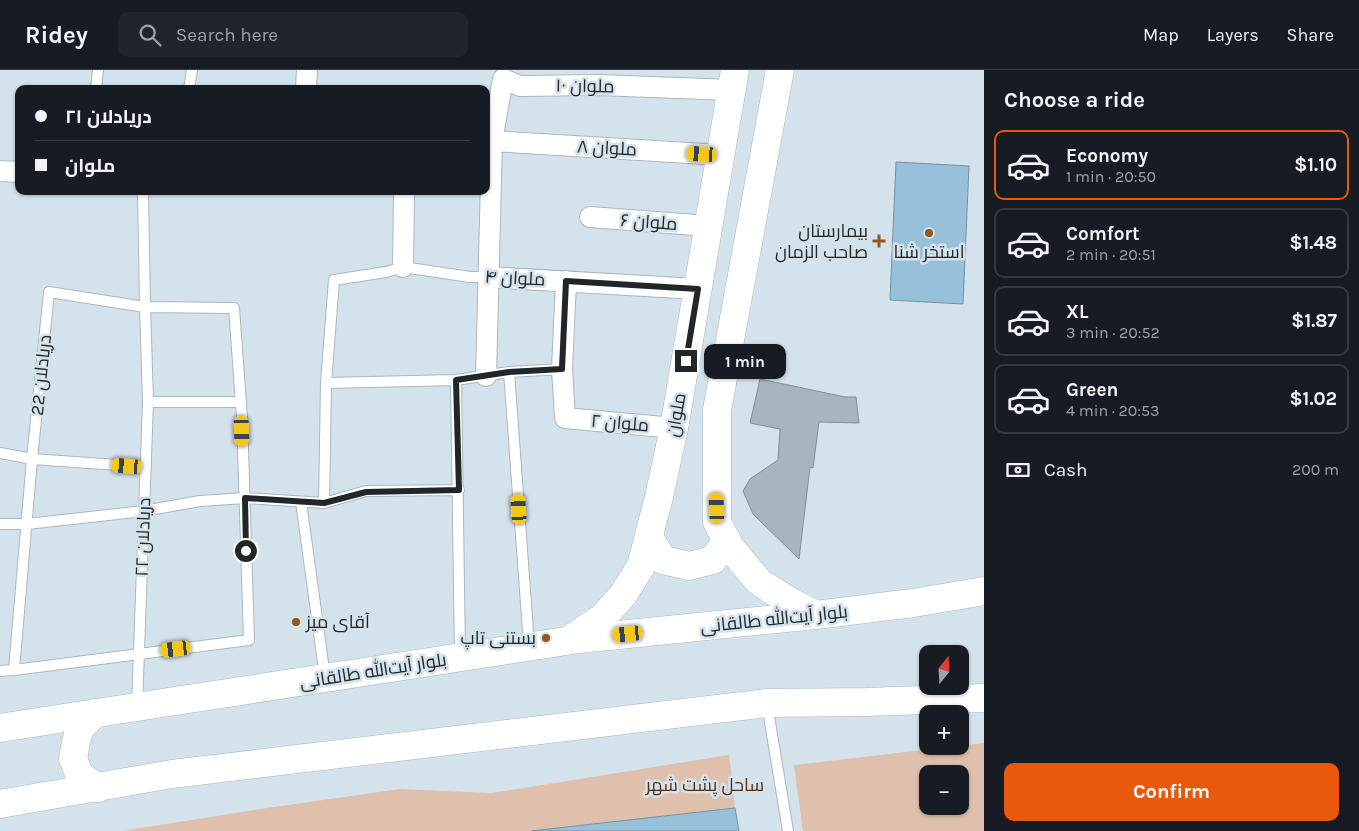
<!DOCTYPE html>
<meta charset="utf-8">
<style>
:root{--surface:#171b24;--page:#20242c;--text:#f1f3f6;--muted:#9ea1a6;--line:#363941;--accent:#ea580c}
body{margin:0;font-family:Karla,Cairo,sans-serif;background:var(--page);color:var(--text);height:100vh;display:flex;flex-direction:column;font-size:19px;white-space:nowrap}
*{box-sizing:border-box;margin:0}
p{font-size:16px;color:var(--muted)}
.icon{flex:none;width:28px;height:28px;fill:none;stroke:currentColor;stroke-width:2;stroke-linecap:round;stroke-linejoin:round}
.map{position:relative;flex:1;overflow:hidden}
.panel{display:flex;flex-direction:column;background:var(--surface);width:375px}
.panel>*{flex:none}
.hud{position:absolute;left:15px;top:15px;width:475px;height:110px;border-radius:10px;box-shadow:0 1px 4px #0004;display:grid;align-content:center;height:110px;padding:0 20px;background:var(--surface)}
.needle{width:32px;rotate:18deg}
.tools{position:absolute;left:919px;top:575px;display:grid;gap:10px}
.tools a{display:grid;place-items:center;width:50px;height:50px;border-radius:10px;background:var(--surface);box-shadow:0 1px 4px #0004;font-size:25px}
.end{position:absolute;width:22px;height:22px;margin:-11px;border:6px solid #212629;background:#fff;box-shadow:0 0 0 2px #fff}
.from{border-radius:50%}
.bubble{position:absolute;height:35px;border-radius:10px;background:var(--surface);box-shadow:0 1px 4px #0004;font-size:16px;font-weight:700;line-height:35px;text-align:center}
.car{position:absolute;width:15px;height:30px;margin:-15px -8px;border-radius:6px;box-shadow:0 0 4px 1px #0007;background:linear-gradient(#f5c518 24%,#345 0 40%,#f5c518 0 76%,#345 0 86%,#f5c518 0)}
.hud b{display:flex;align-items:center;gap:18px;height:48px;font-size:19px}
.hud b+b{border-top:1px solid var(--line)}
.hud i{width:12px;height:12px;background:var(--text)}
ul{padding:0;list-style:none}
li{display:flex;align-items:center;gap:15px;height:70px;margin:0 10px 8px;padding:0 10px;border:2px solid var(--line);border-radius:10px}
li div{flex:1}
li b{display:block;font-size:19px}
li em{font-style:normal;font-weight:700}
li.on{border-color:var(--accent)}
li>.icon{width:45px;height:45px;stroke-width:1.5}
h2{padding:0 20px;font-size:22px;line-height:60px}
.pay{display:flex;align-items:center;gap:12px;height:55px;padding:0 20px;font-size:19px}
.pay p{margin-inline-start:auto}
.cta{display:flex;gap:10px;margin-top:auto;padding:10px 20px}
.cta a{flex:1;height:58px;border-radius:10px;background:var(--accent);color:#fff;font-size:20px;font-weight:700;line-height:58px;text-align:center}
header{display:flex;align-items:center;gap:30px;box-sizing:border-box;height:70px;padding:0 25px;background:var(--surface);border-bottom:1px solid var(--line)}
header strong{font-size:24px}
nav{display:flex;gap:28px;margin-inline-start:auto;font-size:18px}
.search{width:350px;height:45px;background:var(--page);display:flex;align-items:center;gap:12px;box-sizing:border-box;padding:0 18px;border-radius:10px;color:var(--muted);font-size:19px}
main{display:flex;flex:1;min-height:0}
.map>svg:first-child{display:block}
.green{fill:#dec0ac;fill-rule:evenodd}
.water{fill:#97c1da;stroke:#7492a5}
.building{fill:#a8b5be;stroke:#838f98}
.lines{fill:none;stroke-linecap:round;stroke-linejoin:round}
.lane-casing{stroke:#aab7c0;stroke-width:12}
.street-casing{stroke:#aab7c0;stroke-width:22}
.secondary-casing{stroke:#aab7c0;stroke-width:29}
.primary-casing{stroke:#aab7c0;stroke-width:29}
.lane{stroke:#fff;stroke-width:10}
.street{stroke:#fff;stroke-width:20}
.secondary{stroke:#fff;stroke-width:28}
.primary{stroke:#fff;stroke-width:28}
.route{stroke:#212629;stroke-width:6}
.poi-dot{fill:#96561f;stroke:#d4e2eb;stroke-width:2}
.labels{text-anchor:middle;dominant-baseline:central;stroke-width:5;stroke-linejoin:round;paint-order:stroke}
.street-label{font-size:18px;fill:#212629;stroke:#d4e2eb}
.poi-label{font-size:18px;fill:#212629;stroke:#d4e2eb;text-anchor:end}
.park-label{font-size:18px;fill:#563011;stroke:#d4e2eb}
</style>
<header>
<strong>Ridey</strong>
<div class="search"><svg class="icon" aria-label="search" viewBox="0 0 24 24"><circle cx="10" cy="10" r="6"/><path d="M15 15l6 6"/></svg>Search here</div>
<nav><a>Map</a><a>Layers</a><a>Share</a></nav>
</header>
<main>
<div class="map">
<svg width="984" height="761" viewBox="0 0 984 761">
<rect width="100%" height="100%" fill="#d4e2eb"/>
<!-- green -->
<path class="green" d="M 984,673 L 984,761 L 803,761 L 794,695 ZM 928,704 L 960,704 L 960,736 L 928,736 Z
M 729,685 L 735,738 L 531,761 L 122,761 L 267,738 L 400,719 L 492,723 Z"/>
<!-- water -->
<path class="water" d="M 896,92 L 969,96 L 963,234 L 890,230 Z
M 735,738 L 739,761 L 531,761 Z"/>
<!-- building -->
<path class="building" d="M 760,309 L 845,327 L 856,327 L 859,353 L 819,352 L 813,398 L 810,397 L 799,489 L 753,444 L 743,421 L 750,409 L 778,390 L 780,359 L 750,353 Z"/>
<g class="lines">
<!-- lane casing -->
<g class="lane-casing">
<path id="lane" d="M 96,19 L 98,0
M 189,19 L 192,0
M 509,302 L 529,575
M 456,310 L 460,586
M 326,313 L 456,310 L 509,302 L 562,299
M 148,332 L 241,332
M 0,383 L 32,389 L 146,397
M 301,432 L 325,607
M 324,433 L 326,313 L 334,210 L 386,202 L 403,197 L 470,207 L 488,207
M 0,454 L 27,454 L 144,441 L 200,431 L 245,428 L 324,433 L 366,421 L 459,420
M 14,600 L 32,389 L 49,222 L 145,237 L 143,121
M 0,601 L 14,600 L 249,570 L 242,347 L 234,238 L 145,237 L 148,332 L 137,636
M 767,634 L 788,761"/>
</g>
<!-- street casing -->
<g class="street-casing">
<path id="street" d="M 306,19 L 307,0
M 721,85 L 492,71 L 503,9 L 520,16 L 598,15 L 732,20
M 0,101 L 19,102
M 590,147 L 709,156
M 403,197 L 404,121
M 488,207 L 698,219
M 566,211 L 562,299 L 565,348 L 674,358
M 486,306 L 492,71 L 486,70"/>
</g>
<!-- secondary casing -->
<g class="secondary-casing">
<path id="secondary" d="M 780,0 L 717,340 L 717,452 L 730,477 L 759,512 L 791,532 L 816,545
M 649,467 L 663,490 L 689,496 L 713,490 L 727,470
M 569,570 L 602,548 L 623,525 L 641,496 L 659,427 L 674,358 L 735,0"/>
</g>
<!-- primary casing -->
<g class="primary-casing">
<path id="primary" d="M 95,643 L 80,658 L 76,672 L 73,689 L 80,706 L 98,718
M 0,658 L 579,569 L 816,545 L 913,533 L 984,521
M 0,734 L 172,704 L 767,633 L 866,632 L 984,628"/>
</g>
<!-- lane -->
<use href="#lane" class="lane"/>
<!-- street -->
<use href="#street" class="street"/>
<!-- secondary -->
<use href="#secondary" class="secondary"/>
<!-- primary -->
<use href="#primary" class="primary"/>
</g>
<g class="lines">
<!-- route -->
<path class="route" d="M 246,481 L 245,428 L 324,433 L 366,422 L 459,420 L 456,310 L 509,302 L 562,299 L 566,211 L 698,219 L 686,291"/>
</g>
<!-- markers -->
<g class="poi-dot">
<circle cx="929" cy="163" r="5"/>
<path d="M876.5 163.5h5v5h5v5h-5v5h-5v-5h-5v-5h5z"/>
<circle cx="296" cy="552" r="5"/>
<circle cx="546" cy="568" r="5"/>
</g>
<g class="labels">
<!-- street labels -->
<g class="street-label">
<text transform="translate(585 16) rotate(1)">ملوان ۱۰</text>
<text transform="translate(607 78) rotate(3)">ملوان ۸</text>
<text transform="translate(649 152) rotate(4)">ملوان ۶</text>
<text transform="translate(515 208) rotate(3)">ملوان ۴</text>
<text transform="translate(41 305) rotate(-84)">دریادلان 22</text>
<text transform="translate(676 345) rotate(-80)">ملوان</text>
<text transform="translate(620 353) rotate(5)">ملوان ۲</text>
<text transform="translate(143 467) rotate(-88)">دریادلان ۲۲</text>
<text transform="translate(774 549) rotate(-6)">بلوار آیت‌الله طالقانی</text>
<text transform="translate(373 601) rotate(-9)">بلوار آیت‌الله طالقانی</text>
</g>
<!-- poi labels -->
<g class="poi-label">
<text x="868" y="161">بیمارستان<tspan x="868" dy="21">صاحب الزمان</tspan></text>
<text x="929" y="182" text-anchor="middle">استخر شنا</text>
<text x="306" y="552" text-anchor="start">آقای میز</text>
<text x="536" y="568">بستنی تاپ</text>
</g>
<!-- park labels -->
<g class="park-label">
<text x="705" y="715">ساحل پشت شهر</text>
</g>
</g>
</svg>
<div class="tools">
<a><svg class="needle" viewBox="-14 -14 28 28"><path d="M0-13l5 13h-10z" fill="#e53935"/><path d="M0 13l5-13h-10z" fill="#9ea1a6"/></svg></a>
<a>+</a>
<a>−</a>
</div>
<i class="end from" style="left:246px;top:481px"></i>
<i class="end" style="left:686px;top:291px"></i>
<div class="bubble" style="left:704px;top:274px;width:82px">1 min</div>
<i class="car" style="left:702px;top:84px;rotate:273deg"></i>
<i class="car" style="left:242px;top:361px;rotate:178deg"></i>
<i class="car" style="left:127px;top:396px;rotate:274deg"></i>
<i class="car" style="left:717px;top:438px;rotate:358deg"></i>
<i class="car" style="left:519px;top:439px;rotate:356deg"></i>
<i class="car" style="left:628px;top:564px;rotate:264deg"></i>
<i class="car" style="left:176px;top:579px;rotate:263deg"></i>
<div class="hud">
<b><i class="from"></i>دریادلان ۲۱</b>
<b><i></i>ملوان</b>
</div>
</div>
<section class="panel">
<h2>Choose a ride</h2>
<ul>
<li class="on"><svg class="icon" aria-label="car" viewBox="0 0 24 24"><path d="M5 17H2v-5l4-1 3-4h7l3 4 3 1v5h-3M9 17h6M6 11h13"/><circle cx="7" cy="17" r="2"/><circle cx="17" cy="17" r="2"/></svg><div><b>Economy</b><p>1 min · 20:50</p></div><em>$1.10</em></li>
<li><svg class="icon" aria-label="car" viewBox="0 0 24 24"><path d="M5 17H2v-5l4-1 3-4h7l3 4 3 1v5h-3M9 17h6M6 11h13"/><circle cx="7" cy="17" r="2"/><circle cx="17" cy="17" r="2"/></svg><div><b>Comfort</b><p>2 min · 20:51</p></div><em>$1.48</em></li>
<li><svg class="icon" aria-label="car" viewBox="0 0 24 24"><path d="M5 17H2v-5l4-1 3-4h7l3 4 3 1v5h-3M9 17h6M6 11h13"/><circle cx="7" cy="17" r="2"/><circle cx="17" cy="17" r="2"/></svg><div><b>XL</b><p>3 min · 20:52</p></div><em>$1.87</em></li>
<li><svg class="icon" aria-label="car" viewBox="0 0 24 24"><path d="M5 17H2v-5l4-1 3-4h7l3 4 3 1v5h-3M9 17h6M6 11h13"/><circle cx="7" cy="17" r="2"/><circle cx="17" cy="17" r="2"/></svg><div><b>Green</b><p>4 min · 20:53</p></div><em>$1.02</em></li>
</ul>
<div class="pay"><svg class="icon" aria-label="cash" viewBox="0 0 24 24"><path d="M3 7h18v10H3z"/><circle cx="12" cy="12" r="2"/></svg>Cash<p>200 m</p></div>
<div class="cta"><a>Confirm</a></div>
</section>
</main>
